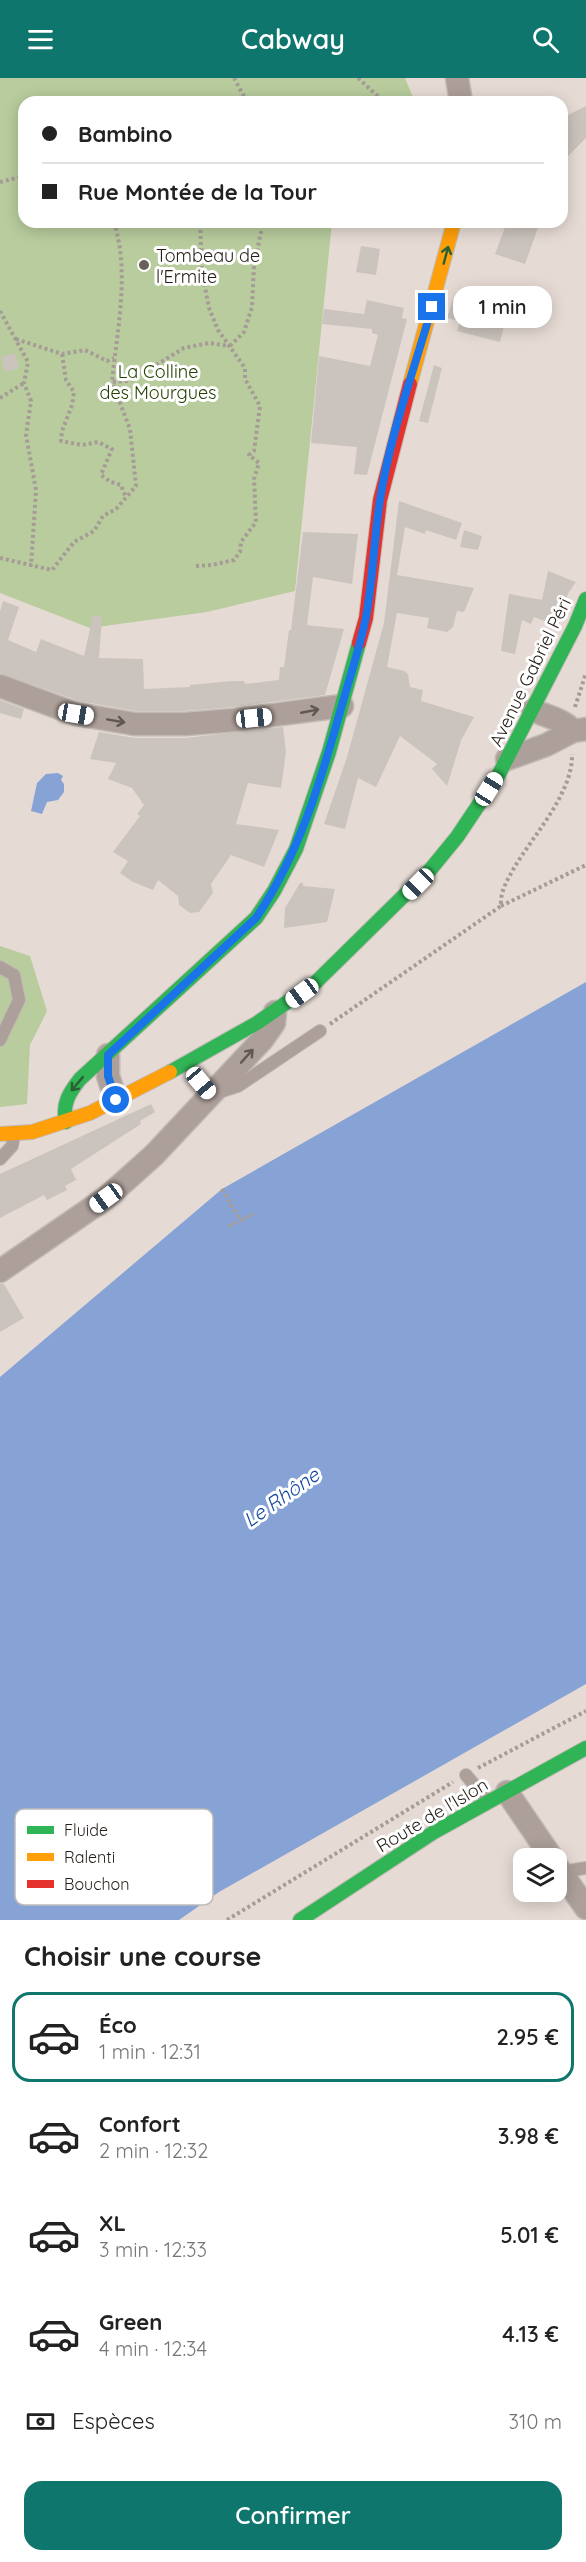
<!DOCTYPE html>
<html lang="fr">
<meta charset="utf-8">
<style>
:root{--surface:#fff;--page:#f6f6f6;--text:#222;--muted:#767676;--line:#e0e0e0;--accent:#0f766e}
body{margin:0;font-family:Quicksand,sans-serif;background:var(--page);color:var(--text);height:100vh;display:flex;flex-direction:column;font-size:22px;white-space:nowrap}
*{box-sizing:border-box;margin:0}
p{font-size:20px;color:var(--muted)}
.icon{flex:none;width:33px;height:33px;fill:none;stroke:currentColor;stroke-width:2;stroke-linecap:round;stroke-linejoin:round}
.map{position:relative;height:1842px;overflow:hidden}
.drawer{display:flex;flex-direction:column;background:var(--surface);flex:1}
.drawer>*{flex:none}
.banner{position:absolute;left:18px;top:18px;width:550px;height:132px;border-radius:18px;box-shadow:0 3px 15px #0003;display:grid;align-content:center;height:132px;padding:0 24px;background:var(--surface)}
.buttons{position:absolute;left:513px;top:1770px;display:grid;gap:12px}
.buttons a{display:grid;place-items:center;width:54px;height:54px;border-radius:12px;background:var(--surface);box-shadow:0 3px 15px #0003;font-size:30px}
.end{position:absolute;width:27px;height:27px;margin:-14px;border:8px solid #1a73e8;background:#fff;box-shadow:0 0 0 3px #fff}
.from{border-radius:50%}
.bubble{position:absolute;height:42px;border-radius:18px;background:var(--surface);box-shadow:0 3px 15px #0003;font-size:20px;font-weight:600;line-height:42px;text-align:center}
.car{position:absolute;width:18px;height:36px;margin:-18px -9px;border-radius:8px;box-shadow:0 0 4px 2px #0007;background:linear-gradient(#fff 24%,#345 0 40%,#fff 0 76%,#345 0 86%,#fff 0)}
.banner b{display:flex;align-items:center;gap:21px;height:57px;font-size:22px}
.banner b+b{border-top:2px solid var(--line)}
.banner i{width:15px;height:15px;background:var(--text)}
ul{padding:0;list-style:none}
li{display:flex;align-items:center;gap:18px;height:90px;margin:0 12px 9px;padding:0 12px;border:3px solid transparent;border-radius:18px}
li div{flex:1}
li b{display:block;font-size:22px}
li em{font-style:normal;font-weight:600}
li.active{border-color:var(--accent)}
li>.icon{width:54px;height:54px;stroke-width:1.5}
h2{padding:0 24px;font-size:27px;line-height:72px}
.pay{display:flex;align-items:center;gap:15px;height:66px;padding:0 24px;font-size:22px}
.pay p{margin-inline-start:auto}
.primary-button{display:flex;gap:12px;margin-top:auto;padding:12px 24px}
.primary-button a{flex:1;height:69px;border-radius:18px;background:var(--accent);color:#fff;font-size:24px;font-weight:600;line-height:69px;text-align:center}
header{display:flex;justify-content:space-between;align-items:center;height:78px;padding:0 24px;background:var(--accent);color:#fff;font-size:27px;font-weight:600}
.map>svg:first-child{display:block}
.green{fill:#b8cc9d}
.water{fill:#87a3d5}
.building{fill:#cbc3bd}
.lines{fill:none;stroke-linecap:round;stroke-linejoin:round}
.lane-casing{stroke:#c1bab4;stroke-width:14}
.street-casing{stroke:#c1bab4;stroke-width:25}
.fast-casing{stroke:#c1bab4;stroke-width:16}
.slow-casing{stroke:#c1bab4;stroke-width:16}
.jam-casing{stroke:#c1bab4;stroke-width:16}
.path{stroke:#a69b96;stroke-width:4;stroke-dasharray:3 3;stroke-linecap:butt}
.lane{stroke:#ad9f99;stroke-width:12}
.street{stroke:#ad9f99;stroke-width:22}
.fast{stroke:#30b455;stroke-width:14}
.slow{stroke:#ff9f0a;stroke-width:14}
.jam{stroke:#e5322d;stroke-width:14}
.oneway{stroke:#296133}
.oneway2{stroke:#625852}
.route{stroke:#1a73e8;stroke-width:8}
.poi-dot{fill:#68605a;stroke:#fff;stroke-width:2}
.labels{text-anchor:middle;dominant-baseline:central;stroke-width:6;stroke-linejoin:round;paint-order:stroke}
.poi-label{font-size:18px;fill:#241d18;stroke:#fff;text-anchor:start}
.park-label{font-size:18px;fill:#244001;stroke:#fff}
.street-label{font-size:18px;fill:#241d18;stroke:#fff}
.water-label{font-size:20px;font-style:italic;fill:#11469f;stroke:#fff}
.key{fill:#fff;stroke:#bdbbba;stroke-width:1.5}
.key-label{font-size:16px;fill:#241d18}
</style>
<header><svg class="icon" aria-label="menu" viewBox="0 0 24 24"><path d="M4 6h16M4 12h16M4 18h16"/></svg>Cabway<svg class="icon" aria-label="search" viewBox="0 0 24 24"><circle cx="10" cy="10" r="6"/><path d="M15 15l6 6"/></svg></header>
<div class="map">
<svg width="586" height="1842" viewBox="0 0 586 1842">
<rect width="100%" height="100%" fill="#e6dbd4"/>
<!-- green -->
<path class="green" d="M 0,0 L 405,0 L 415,24 L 24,24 L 24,144 L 332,144 L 295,513 L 207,534 L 90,550 L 0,515 Z
M 0,868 L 30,878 L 47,933 L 30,967 L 27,1026 L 0,1029 Z"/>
<!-- water -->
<path class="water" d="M 58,695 L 63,698 L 61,702 L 64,706 L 64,714 L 58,722 L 47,724 L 42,736 L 31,733 L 37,705 L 46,696 Z
M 586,904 L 586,1606 L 219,1814 L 179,1842 L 0,1842 L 0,1299 L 222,1111 Z"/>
<!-- building -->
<path class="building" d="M 586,28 L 586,60 L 562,84 L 562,40 Z
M 507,144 L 540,144 L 525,186 L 495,176 Z
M 361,168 L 380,171 L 376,197 L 356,194 Z
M 453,221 L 507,236 L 500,264 L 457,253 L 460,243 L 447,240 Z
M 367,222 L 404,230 L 402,240 L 407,241 L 367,397 L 354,396 L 357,369 L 311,365 L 319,278 L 370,288 L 378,257 L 372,255 L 372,251 L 322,246 L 324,231 L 364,236 Z
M 15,275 L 19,290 L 5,294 L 1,279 Z
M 434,287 L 442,290 L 428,345 L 419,343 Z
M 399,423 L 462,445 L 456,462 L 426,452 L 425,456 L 405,449 L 397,497 L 474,510 L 464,534 L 457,533 L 453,549 L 447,554 L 427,550 L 429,540 L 397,535 L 387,589 L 404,593 L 408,596 L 410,609 L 423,612 L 421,623 L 474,639 L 460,664 L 461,663 L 447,708 L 432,691 L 437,686 L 400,658 L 376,709 L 358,700 L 345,751 L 324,746 L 347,679 L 384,545 Z
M 464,452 L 482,458 L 478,472 L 460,469 Z
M 303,454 L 358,456 L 352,506 L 313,499 L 307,547 L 344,551 L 325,617 L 234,629 L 184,633 L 136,633 L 79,623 L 0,595 L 0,534 L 3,523 L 19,529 L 8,562 L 36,574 L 41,561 L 84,578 L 93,537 L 102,539 L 99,580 L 143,581 L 144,611 L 190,609 L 190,607 L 232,603 L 244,603 L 245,606 L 279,602 L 280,589 L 284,589 L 289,552 L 291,552 Z
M 548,493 L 576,504 L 569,514 L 555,547 L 534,539 L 531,546 L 522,542 L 515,576 L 501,573 L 509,516 L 542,522 Z
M 0,622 L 24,631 L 21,641 L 0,635 Z
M 283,649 L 286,674 L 281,710 L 248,705 L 236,746 L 279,752 L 264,789 L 231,777 L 211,806 L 213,815 L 199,834 L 190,835 L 179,827 L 178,818 L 158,802 L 153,812 L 133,804 L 120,795 L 128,783 L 113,774 L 140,738 L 137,736 L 144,727 L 132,710 L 108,701 L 116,685 L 90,681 L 99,654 L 135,660 L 185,660 Z
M 300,805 L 303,805 L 303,808 L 335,811 L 327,844 L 284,850 L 285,830 Z
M 151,1026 L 155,1034 L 140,1043 L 141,1046 L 71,1091 L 76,1102 L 65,1108 L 67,1112 L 47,1122 L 44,1117 L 0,1140 L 0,1096 Z
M 0,1206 L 4,1206 L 24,1240 L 0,1254 Z"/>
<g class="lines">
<!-- lane casing -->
<g class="lane-casing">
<path id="lane" d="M 0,889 L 14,897 L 19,922 L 0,962
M 219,1014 L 238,1008 L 320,953
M 0,1081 L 12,1068 L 14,1058
M 466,1697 L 488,1723
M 562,1794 L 586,1790"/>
</g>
<!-- street casing -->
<g class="street-casing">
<path id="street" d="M 457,0 L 461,24
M 0,608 L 76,636 L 135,646 L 185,646 L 235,642 L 342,628
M 533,632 C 547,639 563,641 573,653
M 507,681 L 546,667 L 573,653 L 586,651
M 108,977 L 108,998 L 116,1022
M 0,1193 L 106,1120 L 154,1077 L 262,962 L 274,945 L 275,934
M 507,1714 L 552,1780
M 556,1787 L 586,1830"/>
</g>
<!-- fast casing -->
<g class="fast-casing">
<path id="fast" d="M 170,994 L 257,945 L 315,905 L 430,792 L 457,759 L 498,698 L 575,548 L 586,521
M 66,1044 C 62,1026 69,1015 80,1001 L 256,840 L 274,813 L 296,771 L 329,674 L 359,565
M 300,1842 L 434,1754 L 586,1670"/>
</g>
<!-- slow casing -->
<g class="slow-casing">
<path id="slow" d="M 410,306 L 454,144
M 0,1056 L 32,1054 L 90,1035 L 170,994"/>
</g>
<!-- jam casing -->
<g class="jam-casing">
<path id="jam" d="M 359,565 L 366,540 L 380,422 L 410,306"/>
</g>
<!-- path -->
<path class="path" d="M 234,0 L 247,24
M 358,0 L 384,24
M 0,104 L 24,98
M 114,144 C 130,195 117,252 112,304 L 130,303 L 184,270 L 209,265 L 230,268
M 0,233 L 28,284 L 24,305 L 31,323 L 26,357 L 36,412 L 31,488
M 16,261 L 62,276 L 85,272 L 107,283 L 114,280
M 230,268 L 244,254 L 252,229 L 254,188 L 263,144
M 62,276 L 66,302 L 74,314 L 72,327 L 62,353 L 61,363 L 82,367 L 98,364 L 112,371 L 101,397 L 111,404 L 121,407 L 126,420
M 0,320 L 24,305
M 0,480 L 52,492 L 74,464 L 94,453 L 103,438 L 116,431 L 136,408 L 130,351 L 112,304
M 196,488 L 212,487 L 234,482 L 240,474 L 241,464 L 256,444 L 254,401 L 259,385 L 249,377 L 254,373 L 260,328 L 245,301 L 245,290 L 218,252 L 209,230 L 202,193 L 200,144
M 575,629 L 586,595
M 501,828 L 586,787
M 330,946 L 501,828 C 500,813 507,803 514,790 C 534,756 573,715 572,676
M 222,1111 L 240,1142
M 229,1148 L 253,1136
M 478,1690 L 586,1633
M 227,1842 L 453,1704"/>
<!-- lane -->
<use href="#lane" class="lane"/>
<!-- street -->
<use href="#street" class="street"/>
<!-- fast -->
<use href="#fast" class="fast"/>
<!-- slow -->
<use href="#slow" class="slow"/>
<!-- jam -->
<use href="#jam" class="jam"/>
</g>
<!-- one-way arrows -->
<defs><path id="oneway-shaft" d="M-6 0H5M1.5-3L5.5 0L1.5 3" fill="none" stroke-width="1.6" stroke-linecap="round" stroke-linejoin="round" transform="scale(1.5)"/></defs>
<g class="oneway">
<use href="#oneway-shaft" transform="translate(446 177) rotate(-75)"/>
<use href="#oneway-shaft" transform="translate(77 1006) rotate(130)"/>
</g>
<g class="oneway2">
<use href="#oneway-shaft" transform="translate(310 633) rotate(-11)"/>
<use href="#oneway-shaft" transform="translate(116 643) rotate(10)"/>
<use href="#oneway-shaft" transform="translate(247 978) rotate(-48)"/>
</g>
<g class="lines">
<!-- route -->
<path class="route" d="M 116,1022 L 108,998 L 108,977 L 256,840 C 300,775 321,702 342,627 C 350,598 360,569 366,539 C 373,500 374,461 380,422 C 390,357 414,292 432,229"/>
</g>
<!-- markers -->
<circle class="poi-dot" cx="144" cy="187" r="6"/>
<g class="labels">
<!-- poi labels -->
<g class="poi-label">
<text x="156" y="177">Tombeau de<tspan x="156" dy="21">l'Ermite</tspan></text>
</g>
<!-- park labels -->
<g class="park-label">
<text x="158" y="293">La Colline<tspan x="158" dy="21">des Mourgues</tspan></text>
</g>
<!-- street labels -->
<g class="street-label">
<text transform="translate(530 594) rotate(-64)">Avenue Gabriel Péri</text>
<text transform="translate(432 1737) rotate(-31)">Route de l'Islon</text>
</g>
<!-- water labels -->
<g class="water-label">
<text transform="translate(281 1419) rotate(-35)">Le Rhône</text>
</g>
</g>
<!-- legend -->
<rect x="15" y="1731" width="198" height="96" rx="9" class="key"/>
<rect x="27" y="1748" width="27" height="8" fill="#30b455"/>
<rect x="27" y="1775" width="27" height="8" fill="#ff9f0a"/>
<rect x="27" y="1802" width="27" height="8" fill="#e5322d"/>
<g class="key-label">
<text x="64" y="1758">Fluide</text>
<text x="64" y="1785">Ralenti</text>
<text x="64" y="1812">Bouchon</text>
</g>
</svg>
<div class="buttons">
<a><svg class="icon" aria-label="layers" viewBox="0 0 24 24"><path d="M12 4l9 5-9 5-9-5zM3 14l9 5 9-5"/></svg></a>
</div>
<i class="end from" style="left:116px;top:1022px"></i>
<i class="end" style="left:432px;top:229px"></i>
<div class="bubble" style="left:453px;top:208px;width:99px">1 min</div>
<i class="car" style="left:76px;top:636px;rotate:100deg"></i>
<i class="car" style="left:254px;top:640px;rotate:84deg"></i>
<i class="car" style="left:489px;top:711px;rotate:32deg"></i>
<i class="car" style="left:418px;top:806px;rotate:225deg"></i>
<i class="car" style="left:302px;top:915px;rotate:234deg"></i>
<i class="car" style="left:201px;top:1005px;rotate:140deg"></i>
<i class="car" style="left:106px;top:1120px;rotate:234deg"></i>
<div class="banner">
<b><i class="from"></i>Bambino</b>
<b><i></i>Rue Montée de la Tour</b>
</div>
</div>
<section class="drawer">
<h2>Choisir une course</h2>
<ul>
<li class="active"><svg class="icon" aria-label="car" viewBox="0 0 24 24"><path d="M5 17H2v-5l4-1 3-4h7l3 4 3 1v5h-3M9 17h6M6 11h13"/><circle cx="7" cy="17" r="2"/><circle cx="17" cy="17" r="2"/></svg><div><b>Éco</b><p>1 min · 12:31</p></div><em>2.95 €</em></li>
<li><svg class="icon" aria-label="car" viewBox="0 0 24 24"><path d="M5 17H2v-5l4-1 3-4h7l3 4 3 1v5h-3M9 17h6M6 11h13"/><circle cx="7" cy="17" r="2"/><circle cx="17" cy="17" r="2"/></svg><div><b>Confort</b><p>2 min · 12:32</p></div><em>3.98 €</em></li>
<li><svg class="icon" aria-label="car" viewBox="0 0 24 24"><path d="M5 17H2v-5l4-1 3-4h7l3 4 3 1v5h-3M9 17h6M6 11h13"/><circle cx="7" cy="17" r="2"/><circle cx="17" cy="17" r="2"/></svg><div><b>XL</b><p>3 min · 12:33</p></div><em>5.01 €</em></li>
<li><svg class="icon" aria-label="car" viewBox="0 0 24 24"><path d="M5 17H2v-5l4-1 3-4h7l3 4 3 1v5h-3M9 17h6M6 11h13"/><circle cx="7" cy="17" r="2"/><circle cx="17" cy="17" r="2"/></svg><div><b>Green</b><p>4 min · 12:34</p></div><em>4.13 €</em></li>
</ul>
<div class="pay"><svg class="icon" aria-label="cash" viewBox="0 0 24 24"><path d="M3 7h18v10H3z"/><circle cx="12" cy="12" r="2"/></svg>Espèces<p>310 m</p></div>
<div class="primary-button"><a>Confirmer</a></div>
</section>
